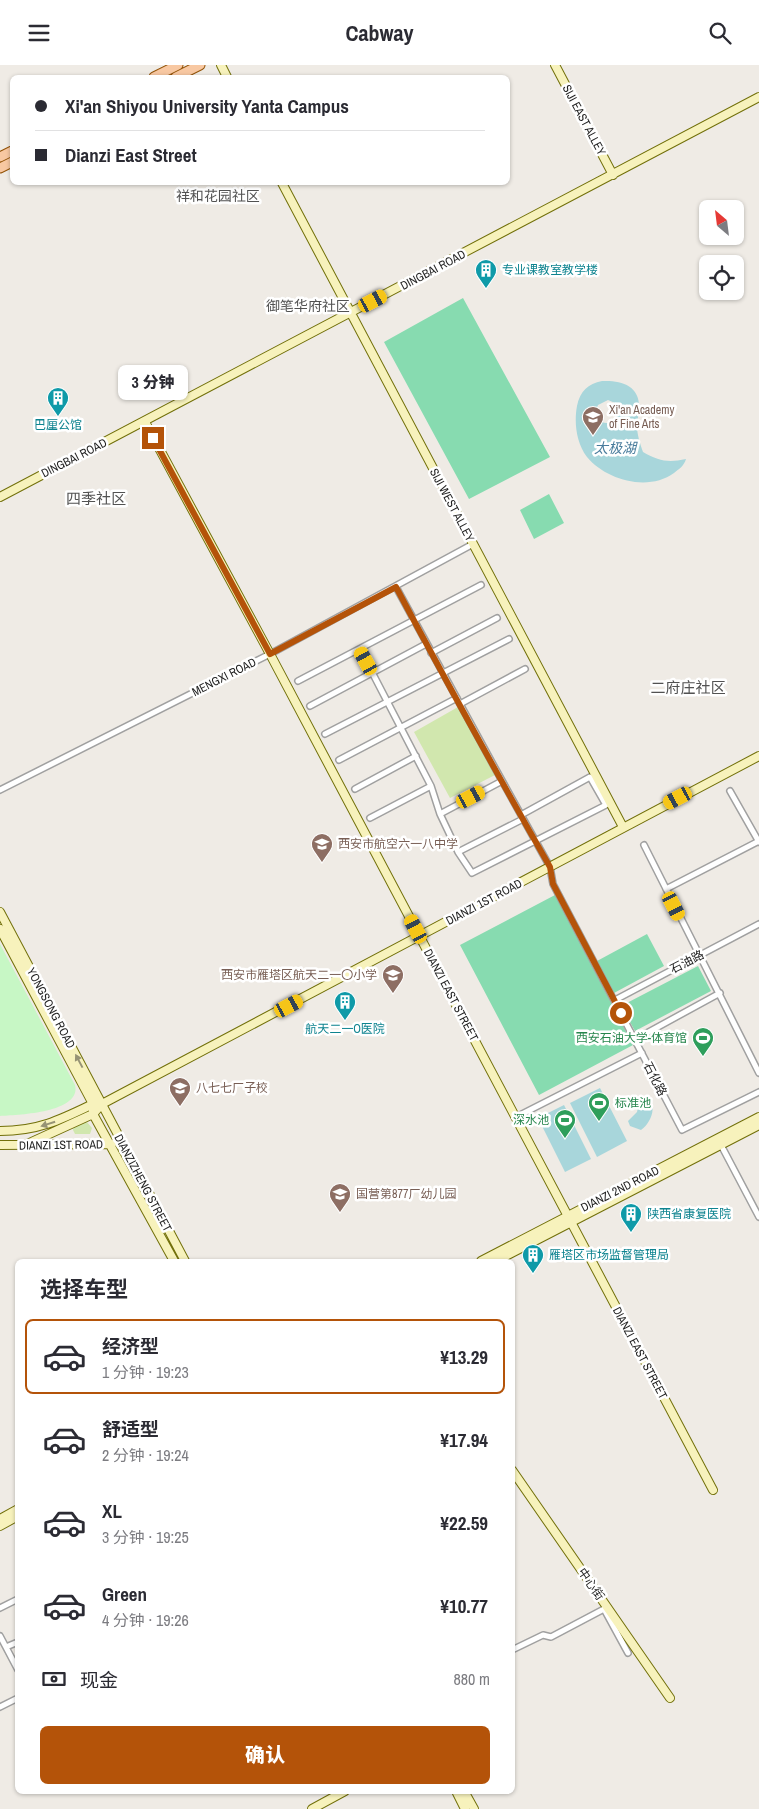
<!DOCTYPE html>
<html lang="zh">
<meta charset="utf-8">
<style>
:root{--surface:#fff;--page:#f2f2f3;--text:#2b2b33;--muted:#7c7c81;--line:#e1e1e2;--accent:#b45309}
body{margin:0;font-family:"Archivo Narrow","Noto Sans SC",sans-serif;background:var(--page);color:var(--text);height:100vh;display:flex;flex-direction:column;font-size:19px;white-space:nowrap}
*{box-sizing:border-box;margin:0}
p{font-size:16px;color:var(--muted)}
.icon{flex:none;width:28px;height:28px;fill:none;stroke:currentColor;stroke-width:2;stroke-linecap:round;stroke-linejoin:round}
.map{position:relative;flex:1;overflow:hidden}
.sheet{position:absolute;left:15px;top:1194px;width:500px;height:535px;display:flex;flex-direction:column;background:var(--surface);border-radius:8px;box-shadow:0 1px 4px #0004}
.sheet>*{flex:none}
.guide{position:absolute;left:10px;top:10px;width:500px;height:110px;border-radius:8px;box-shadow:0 1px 4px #0004;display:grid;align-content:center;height:110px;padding:0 25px;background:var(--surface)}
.needle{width:32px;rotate:332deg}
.tools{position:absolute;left:699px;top:135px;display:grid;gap:10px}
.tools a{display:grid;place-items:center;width:45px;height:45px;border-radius:8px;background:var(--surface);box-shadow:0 1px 4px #0004;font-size:25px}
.end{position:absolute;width:22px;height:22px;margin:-11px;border:6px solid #b45309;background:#fff;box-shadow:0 0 0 2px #fff}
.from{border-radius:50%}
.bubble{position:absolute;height:35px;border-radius:8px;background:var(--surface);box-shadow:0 1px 4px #0004;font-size:16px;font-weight:800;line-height:35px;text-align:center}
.car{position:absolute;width:15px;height:30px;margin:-15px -8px;border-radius:6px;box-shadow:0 0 4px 1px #0007;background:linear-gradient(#f5c518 24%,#345 0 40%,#f5c518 0 76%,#345 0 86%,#f5c518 0)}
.guide b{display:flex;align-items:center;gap:18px;height:48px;font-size:19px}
.guide b+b{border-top:1px solid var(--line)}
.guide i{width:12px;height:12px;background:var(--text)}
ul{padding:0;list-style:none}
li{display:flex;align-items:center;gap:15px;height:75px;margin:0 10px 8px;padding:0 15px;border:2px solid transparent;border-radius:8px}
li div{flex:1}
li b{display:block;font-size:19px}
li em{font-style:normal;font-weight:800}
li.current{border-color:var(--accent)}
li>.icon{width:45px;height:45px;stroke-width:1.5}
h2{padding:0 25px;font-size:22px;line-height:60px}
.pay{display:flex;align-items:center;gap:12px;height:55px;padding:0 25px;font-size:19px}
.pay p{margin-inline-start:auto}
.cta{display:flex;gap:10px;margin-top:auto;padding:10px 25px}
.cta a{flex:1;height:58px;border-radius:8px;background:var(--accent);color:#fff;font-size:20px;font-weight:800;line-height:58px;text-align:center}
header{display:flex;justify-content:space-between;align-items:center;height:65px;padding:0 25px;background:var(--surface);font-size:22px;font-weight:800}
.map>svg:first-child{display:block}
.grass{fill:#d1e7ae}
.park{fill:#c7f7c5}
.pitch{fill:#87dbb0}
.water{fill:#a8d6db;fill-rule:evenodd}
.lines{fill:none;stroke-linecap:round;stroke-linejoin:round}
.street-casing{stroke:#a0a0a0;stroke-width:8}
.secondary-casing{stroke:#72700a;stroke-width:10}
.primary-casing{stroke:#935307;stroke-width:11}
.street{stroke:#fff;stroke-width:5}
.secondary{stroke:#f7f2bc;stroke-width:8}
.primary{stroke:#f8c8a2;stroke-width:9}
.oneway{fill:#969375}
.route{stroke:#b45309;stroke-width:6}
.labels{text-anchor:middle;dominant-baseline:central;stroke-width:5;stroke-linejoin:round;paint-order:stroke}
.street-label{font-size:12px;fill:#1f1f1f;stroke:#fff}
.culture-label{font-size:12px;fill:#0d838f;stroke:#fff;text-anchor:start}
.education-label{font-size:12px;fill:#785e54;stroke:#fff;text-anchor:start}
.leisure-label{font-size:12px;fill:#27864d;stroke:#fff;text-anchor:end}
.neighbourhood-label{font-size:14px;fill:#525252;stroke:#fff}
.water-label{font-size:14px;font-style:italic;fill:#497c9c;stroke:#fff}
.quarter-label{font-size:15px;fill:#525252;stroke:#fff}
</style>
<header><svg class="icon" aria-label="menu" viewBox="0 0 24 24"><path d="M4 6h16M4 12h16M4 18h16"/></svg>Cabway<svg class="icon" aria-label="search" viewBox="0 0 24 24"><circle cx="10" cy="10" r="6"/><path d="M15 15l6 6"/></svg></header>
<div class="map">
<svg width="759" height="1744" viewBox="0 0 759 1744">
<rect width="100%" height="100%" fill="#efebe5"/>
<!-- grass -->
<path class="grass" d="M 458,642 L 495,710 L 450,733 L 414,667 Z
M 87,1057 L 92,1063 L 90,1069 L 75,1069 L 73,1065 L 74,1061 Z"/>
<!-- park -->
<path class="park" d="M 0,879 L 75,1020 C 82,1048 17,1050 0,1051 Z"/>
<!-- pitch -->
<path class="pitch" d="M 463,233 L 550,392 L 469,434 L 384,277 Z
M 549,429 L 564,458 L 534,474 L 520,445 Z
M 555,830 L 633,980 L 539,1030 L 460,880 Z
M 647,869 L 664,901 L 614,928 L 597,896 Z
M 698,901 L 711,926 L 635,966 L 621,941 Z"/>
<!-- water -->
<path class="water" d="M 602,316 C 622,315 641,321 639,345 C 639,350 637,355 637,360 C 637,370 640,378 643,387 C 659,396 668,398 686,394 C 684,401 679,404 674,408 C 648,427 606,415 587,392 C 576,378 574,357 577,341 C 580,326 588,319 602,316 ZM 608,335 L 615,338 L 618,349 L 612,357 C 603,360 597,356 595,347 L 598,340 Z
M 600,1023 L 627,1076 L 597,1092 L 570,1038 Z
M 643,1035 C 660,1037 651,1058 641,1065 L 630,1061 L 628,1056 L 637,1047 L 639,1038 Z
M 564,1040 L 591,1094 L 565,1107 L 538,1053 Z"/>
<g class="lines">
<!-- street casing -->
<g class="street-casing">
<path id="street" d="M 396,522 C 447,616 498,709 550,802 L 553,819 L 682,1065 L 759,1027
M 360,584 L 431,721 L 440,749
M 431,588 L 497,553
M 298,616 L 481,520
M 460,639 L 525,604
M 310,641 L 426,579
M 325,669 L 509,574
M 339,695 L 457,633
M 502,716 L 440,749 L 458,787 L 472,808 L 606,740 L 590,712 L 521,750
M 355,724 L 416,691
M 0,725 L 270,589 L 473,479
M 730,726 L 759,777
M 370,753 L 431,721
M 644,780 L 759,1008
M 458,787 L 523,754
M 666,824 L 759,776
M 615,935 L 759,859
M 634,975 L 720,928
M 516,1052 L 642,988
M 721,1080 L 759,1152
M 0,1543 L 18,1534
M 0,1571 L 18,1605
M 6,1582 L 18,1577
M 512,1585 L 543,1570 L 551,1572 L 604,1544 L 628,1588
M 0,1642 L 18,1633"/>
</g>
<!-- secondary casing -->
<g class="secondary-casing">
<path id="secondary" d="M 221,0 L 227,12
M 555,0 L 613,110
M 282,118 L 623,762
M 145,357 L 270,589 L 713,1425
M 0,432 L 759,32
M 0,847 L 185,1196
M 0,864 L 93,1039 L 93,1049 L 174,1196
M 0,1066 C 38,1066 60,1055 93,1039
M 0,1080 L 112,1079
M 25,1080 L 93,1049 L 102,1039 L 759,691
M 481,1196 L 759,1052
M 496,1196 L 759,1060
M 512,1405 L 670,1633
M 0,1454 L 18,1444
M 0,1461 L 18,1451
M 456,1726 L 465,1744
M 464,1726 L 474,1744
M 312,1744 L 345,1726"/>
</g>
<!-- primary casing -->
<g class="primary-casing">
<path id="primary" d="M 154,12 L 178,0
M 176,12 L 200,0
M 0,92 L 12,86
M 0,103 L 12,97"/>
</g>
<!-- street -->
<use href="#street" class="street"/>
<!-- secondary -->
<use href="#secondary" class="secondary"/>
<!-- primary -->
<use href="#primary" class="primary"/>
</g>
<!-- one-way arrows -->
<defs><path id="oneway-solid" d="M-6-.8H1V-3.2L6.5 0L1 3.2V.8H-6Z" transform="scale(1.25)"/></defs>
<g class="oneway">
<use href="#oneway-solid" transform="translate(79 996) rotate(-118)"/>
<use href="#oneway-solid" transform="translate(48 1059) rotate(162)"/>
</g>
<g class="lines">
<!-- route -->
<path class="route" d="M 153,373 L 270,589 L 396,522 C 446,616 497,709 550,802 L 553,819 L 621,948"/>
</g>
<!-- icons -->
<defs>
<g id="building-pin" transform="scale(1.125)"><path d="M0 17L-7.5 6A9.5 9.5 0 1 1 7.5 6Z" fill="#0f9aa8" stroke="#fff"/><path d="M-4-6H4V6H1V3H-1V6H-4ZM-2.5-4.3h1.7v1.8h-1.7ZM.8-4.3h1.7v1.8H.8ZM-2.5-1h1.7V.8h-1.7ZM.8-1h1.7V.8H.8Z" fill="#fff"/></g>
<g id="university-pin" transform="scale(1.125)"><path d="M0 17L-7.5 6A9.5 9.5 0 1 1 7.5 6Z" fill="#8d6e63" stroke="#fff"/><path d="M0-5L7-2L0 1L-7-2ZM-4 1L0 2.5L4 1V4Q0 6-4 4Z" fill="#fff"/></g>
<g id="school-pin" transform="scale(1.125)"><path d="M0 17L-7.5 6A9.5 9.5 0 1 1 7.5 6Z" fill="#8d6e63" stroke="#fff"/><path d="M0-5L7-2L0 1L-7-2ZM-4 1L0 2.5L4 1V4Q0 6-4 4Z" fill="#fff"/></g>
<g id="stadium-pin" transform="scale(1.125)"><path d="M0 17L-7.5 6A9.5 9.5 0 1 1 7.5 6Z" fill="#2e9e5b" stroke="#fff"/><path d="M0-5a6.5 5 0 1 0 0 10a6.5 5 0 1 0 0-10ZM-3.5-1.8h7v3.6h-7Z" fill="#fff"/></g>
</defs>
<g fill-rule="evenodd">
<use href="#building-pin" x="486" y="205"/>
<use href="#building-pin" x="58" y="333"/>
<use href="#university-pin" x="593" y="352"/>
<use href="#school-pin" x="322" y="779"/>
<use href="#school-pin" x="393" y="910"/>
<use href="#building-pin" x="345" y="937"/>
<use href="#stadium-pin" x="703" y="973"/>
<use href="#school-pin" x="180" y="1023"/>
<use href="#stadium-pin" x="599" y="1038"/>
<use href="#stadium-pin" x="565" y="1055"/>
<use href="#school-pin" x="340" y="1129"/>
<use href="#building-pin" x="631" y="1149"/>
<use href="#building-pin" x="533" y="1190"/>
</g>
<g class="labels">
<!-- street labels -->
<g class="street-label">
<text transform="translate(584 55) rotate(62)">SIJI EAST ALLEY</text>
<text transform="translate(433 205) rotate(-28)">DINGBAI ROAD</text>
<text transform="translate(74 393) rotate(-27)">DINGBAI ROAD</text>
<text transform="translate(452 440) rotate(62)">SIJI WEST ALLEY</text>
<text transform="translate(224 612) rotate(-27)">MENGXI ROAD</text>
<text transform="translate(484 837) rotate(-28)">DIANZI 1ST ROAD</text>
<text transform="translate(687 897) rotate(-27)">石油路</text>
<text transform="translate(451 930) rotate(62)">DIANZI EAST STREET</text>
<text transform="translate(51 943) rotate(62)">YONGSONG ROAD</text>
<text transform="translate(655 1014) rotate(63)">石化路</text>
<text transform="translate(61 1080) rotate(-1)">DIANZI 1ST ROAD</text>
<text transform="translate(143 1118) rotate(62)">DIANZIZHENG STREET</text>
<text transform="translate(620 1124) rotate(-27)">DIANZI 2ND ROAD</text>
<text transform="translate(640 1288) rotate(62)">DIANZI EAST STREET</text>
<text transform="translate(591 1519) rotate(55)">中心街</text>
</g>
<!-- culture labels -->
<g class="culture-label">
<text x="502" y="205">专业课教室教学楼</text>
<text x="58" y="360" text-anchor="middle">巴厘公馆</text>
<text x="345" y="964" text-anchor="middle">航天二一O医院</text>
<text x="647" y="1149">陕西省康复医院</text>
<text x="549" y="1190">雁塔区市场监督管理局</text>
</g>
<!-- education labels -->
<g class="education-label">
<text x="609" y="345">Xi'an Academy<tspan x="609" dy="14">of Fine Arts</tspan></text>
<text x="338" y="779">西安市航空六一八中学</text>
<text x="377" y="910" text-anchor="end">西安市雁塔区航天二一〇小学</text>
<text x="196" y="1023">八七七厂子校</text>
<text x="356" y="1129">国营第877厂幼儿园</text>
</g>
<!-- leisure labels -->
<g class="leisure-label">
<text x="687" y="973">西安石油大学-体育馆</text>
<text x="615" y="1038" text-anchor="start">标准池</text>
<text x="549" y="1055">深水池</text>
</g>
<!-- neighbourhood labels -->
<g class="neighbourhood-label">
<text x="218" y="131">祥和花园社区</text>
<text x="308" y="241">御笔华府社区</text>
</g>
<!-- water labels -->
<g class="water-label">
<text x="615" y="383">太极湖</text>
</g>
<!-- quarter labels -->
<g class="quarter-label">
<text x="96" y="433">四季社区</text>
<text x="688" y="622">二府庄社区</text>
</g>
</g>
</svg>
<div class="tools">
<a><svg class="needle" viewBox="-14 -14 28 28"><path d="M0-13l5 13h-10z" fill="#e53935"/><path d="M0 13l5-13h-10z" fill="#7c7c81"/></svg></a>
<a><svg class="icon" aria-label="locate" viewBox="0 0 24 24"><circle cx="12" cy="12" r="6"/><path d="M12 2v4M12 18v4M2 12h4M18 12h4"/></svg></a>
</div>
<i class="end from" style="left:621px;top:948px"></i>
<i class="end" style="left:153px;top:373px"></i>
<div class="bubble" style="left:118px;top:300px;width:70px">3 分钟</div>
<i class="car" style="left:373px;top:236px;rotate:62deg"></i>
<i class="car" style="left:366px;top:596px;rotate:331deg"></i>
<i class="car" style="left:471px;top:732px;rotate:62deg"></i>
<i class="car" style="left:678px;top:733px;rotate:242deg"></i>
<i class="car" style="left:674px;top:841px;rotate:153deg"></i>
<i class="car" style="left:416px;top:864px;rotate:332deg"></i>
<i class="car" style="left:289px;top:941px;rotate:62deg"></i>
<div class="guide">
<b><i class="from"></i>Xi'an Shiyou University Yanta Campus</b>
<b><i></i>Dianzi East Street</b>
</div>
<section class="sheet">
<h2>选择车型</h2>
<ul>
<li class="current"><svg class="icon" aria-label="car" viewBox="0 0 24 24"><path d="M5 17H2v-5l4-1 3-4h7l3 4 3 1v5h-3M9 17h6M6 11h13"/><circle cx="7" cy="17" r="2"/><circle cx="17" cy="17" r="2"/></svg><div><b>经济型</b><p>1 分钟 · 19:23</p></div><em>¥13.29</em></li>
<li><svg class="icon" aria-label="car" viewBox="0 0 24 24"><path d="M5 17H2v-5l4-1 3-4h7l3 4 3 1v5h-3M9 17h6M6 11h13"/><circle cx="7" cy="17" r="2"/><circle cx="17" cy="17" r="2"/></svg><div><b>舒适型</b><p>2 分钟 · 19:24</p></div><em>¥17.94</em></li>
<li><svg class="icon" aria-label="car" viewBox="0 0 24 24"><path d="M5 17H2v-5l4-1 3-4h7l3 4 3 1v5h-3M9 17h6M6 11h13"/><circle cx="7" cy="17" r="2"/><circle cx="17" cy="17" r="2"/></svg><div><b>XL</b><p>3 分钟 · 19:25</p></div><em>¥22.59</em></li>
<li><svg class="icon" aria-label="car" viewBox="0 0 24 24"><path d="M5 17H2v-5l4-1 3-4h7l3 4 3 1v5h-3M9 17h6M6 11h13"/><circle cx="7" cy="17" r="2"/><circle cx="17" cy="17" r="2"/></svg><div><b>Green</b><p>4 分钟 · 19:26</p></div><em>¥10.77</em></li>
</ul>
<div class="pay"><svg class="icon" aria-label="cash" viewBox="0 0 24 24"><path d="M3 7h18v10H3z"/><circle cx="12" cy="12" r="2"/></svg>现金<p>880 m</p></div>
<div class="cta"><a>确认</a></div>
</section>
</div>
